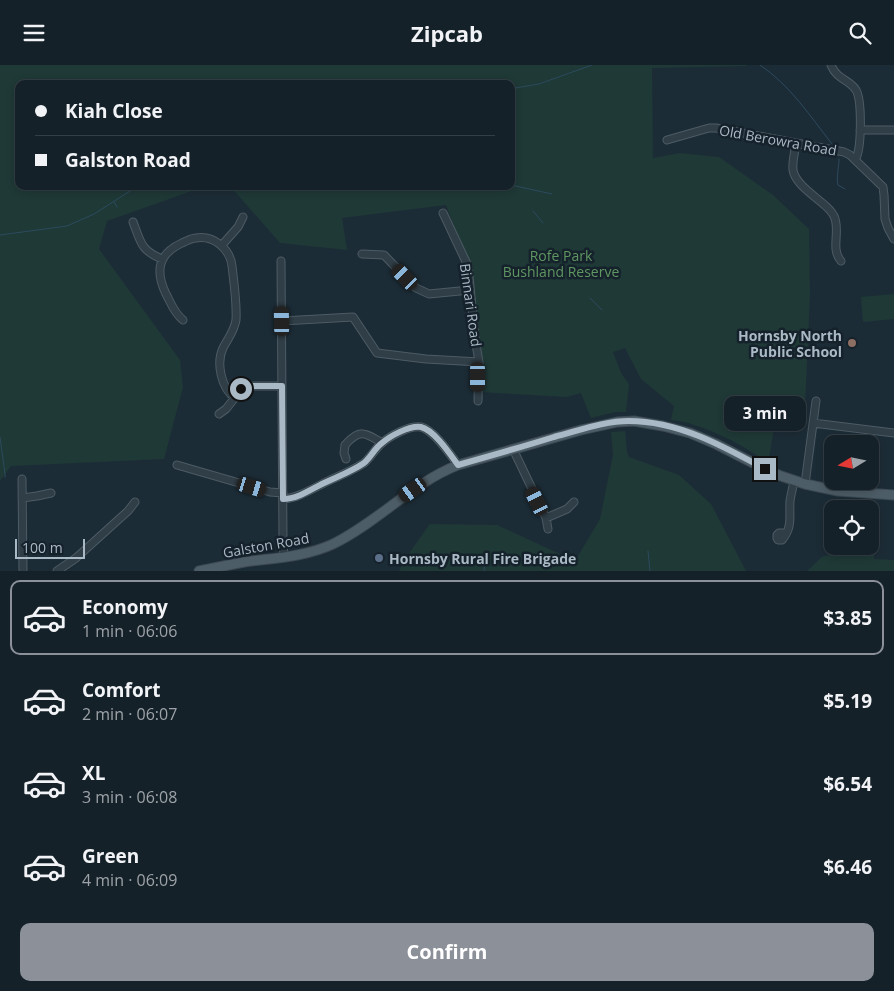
<!DOCTYPE html>
<meta charset="utf-8">
<style>
:root{--surface:#152128;--page:#222e34;--text:#f1f3f6;--muted:#9da3a8;--line:#343e45;--accent:#8c9099}
body{margin:0;font-family:"Open Sans",sans-serif;background:var(--page);color:var(--text);height:100vh;display:flex;flex-direction:column;font-size:19px;white-space:nowrap}
*{box-sizing:border-box;margin:0}
p{font-size:16px;color:var(--muted)}
.icon{flex:none;width:28px;height:28px;fill:none;stroke:currentColor;stroke-width:2;stroke-linecap:round;stroke-linejoin:round}
.map{position:relative;height:506px;overflow:hidden}
.side{display:flex;flex-direction:column;background:var(--surface);flex:1}
.side>*{flex:none}
.banner{position:absolute;left:15px;top:15px;width:500px;height:110px;border-radius:10px;box-shadow:0 2px 8px #0003,0 0 0 1px var(--line);display:grid;align-content:center;height:110px;padding:0 20px;background:var(--surface)}
.needle{width:32px;rotate:260deg}
.tools{position:absolute;left:824px;top:370px;display:grid;gap:10px}
.tools a{display:grid;place-items:center;width:55px;height:55px;border-radius:10px;background:var(--surface);box-shadow:0 2px 8px #0003,0 0 0 1px var(--line);font-size:25px}
.scale{position:absolute;left:15px;bottom:12px;width:70px;box-sizing:border-box;padding-left:5px;border:2px solid #a9b9c5;border-top:0;font-size:14px;line-height:18px;white-space:nowrap;color:#a9b9c5;-webkit-text-stroke:4px #16222b;paint-order:stroke}
.end{position:absolute;width:22px;height:22px;margin:-11px;border:6px solid #a9b9c5;background:#111;box-shadow:0 0 0 2px #111}
.from{border-radius:50%}
.bubble{position:absolute;height:35px;border-radius:10px;background:var(--surface);box-shadow:0 2px 8px #0003,0 0 0 1px var(--line);font-size:16px;font-weight:700;line-height:35px;text-align:center}
.car{position:absolute;width:15px;height:30px;margin:-15px -8px;border-radius:6px;box-shadow:0 0 4px 1px #0007;background:linear-gradient(#222 24%,#8ab4d8 0 40%,#222 0 76%,#8ab4d8 0 86%,#222 0)}
.banner b{display:flex;align-items:center;gap:18px;height:48px;font-size:19px}
.banner b+b{border-top:1px solid var(--line)}
.banner i{width:12px;height:12px;background:var(--text)}
ul{padding:9px 0 0;list-style:none}
li{display:flex;align-items:center;gap:15px;height:75px;margin:0 10px 8px;padding:0 10px;border:2px solid transparent;border-radius:10px}
li div{flex:1}
li b{display:block;font-size:19px}
li em{font-style:normal;font-weight:700}
li.current{border-color:var(--accent)}
li>.icon{width:45px;height:45px;stroke-width:1.5}
.primary-button{display:flex;gap:10px;margin-top:auto;padding:10px 20px}
.primary-button a{flex:1;height:58px;border-radius:10px;background:var(--accent);color:#fff;font-size:20px;font-weight:700;line-height:58px;text-align:center}
header{display:flex;justify-content:space-between;align-items:center;height:65px;padding:0 20px;background:var(--surface);font-size:22px;font-weight:700}
.map>svg:first-child{display:block}
.green{fill:#1f3937}
.lines{fill:none;stroke-linecap:round;stroke-linejoin:round}
.stream{stroke:#2c4a5e;stroke-width:1}
.minor-casing{stroke:#4d5b65;stroke-width:9}
.major-casing{stroke:#3c4953;stroke-width:11}
.minor{stroke:#303e47;stroke-width:7}
.major{stroke:#4d5d67;stroke-width:9}
.route{stroke:#a9b9c5;stroke-width:6}
.education-dot{fill:#8d6e63;stroke:#16222b;stroke-width:2}
.service-dot{fill:#5c6f8a;stroke:#16222b;stroke-width:2}
.labels{text-anchor:middle;dominant-baseline:central;stroke-width:5;stroke-linejoin:round;paint-order:stroke}
.street-label{font-size:14px;fill:#a9b9c5;stroke:#16222b}
.park-label{font-size:14px;fill:#5f9662;stroke:#16222b}
.poi-label{font-size:14px;font-weight:bold;fill:#a9b9c5;stroke:#16222b;text-anchor:end}
</style>
<header><svg class="icon" aria-label="menu" viewBox="0 0 24 24"><path d="M4 6h16M4 12h16M4 18h16"/></svg>Zipcab<svg class="icon" aria-label="search" viewBox="0 0 24 24"><circle cx="10" cy="10" r="6"/><path d="M15 15l6 6"/></svg></header>
<div class="map">
<svg width="894" height="506" viewBox="0 0 894 506">
<rect width="100%" height="100%" fill="#1c2c36"/>
<!-- green -->
<path class="green" d="M 0,0 L 747,0 L 746,1 L 652,3 L 653,93 L 680,88 L 719,92 L 773,130 L 809,164 L 810,230 L 805,341 L 776,352 L 768,398 C 746,382 720,368 694,360 C 687,357 679,356 671,355 L 674,341 L 641,314 L 625,283 L 613,287 L 621,308 L 629,319 L 626,347 L 615,347 L 591,353 L 581,328 L 567,332 L 479,327 L 469,201 L 446,140 L 342,153 L 347,185 L 280,178 L 230,121 L 511,121 L 511,19 L 19,19 L 19,121 L 206,121 L 107,156 L 99,184 L 180,295 L 183,322 L 164,394 L 11,401 L 0,416 Z
M 894,229 L 894,254 L 863,257 L 861,232 Z
M 625,366 L 627,387 L 629,392 L 679,410 L 711,439 L 746,506 L 399,506 L 407,491 L 430,459 L 497,460 L 575,496 L 600,454 L 613,390 L 611,367 Z
M 870,480 L 875,482 L 874,494 L 894,495 L 894,506 L 807,506 L 822,492 L 856,481 Z"/>
<g class="lines">
<!-- stream -->
<path class="stream" d="M 760,0 C 790,20 810,51 832,79
M 511,25 L 515,23 L 539,19 L 592,0
M 839,94 C 839,102 836,113 838,120 L 845,124
M 511,120 L 552,129
M 114,137 L 117,142
M 533,146 L 543,158
M 0,170 L 67,161 L 94,149 L 138,121
M 590,233 L 602,245
M 0,372 L 5,409 L 5,412
M 648,486 L 650,506
M 484,506 L 486,488"/>
<!-- minor casing -->
<g class="minor-casing">
<path id="minor" d="M 831,0 C 837,15 849,14 856,25 C 862,35 862,85 855,95
M 860,65 L 894,65
M 667,75 L 709,63 L 716,63 L 844,87 L 850,90 L 883,122 L 884,130 L 885,154 L 888,163 L 894,174
M 796,78 C 795,87 792,96 793,105 C 795,118 812,129 821,137 C 826,141 831,145 834,151 C 841,165 830,184 841,196
M 443,148 L 468,201 L 475,273 L 479,297 L 478,336
M 133,157 C 141,177 140,185 162,194
M 222,180 L 238,162 L 243,152
M 362,189 L 384,190 L 416,223 L 429,229 L 470,225
M 281,196 L 283,476 L 284,492
M 183,255 C 174,248 171,238 166,229 C 155,206 158,189 182,178 C 187,176 191,173 196,173 C 214,170 230,184 232,201 C 234,218 237,238 236,255 C 234,267 228,273 223,283 C 216,298 221,323 235,333
M 282,256 L 353,252 L 377,288 L 426,294 L 479,297
M 219,349 L 226,344 L 244,321 L 282,321
M 813,358 L 894,368
M 513,384 L 546,453 L 567,444 L 574,437
M 346,394 L 344,388 L 345,380 C 359,364 365,367 382,378
M 177,400 L 270,427 L 283,428
M 22,414 L 23,506
M 805,419 L 816,336
M 22,433 L 37,431 L 51,428
M 283,434 C 298,433 312,424 326,417 C 338,411 352,406 364,398 C 371,392 375,384 382,378 C 390,371 410,360 421,362 C 434,365 450,389 458,400
M 546,453 L 548,464
M 786,468 L 779,468 L 777,470 L 777,473 L 778,475 L 782,475 C 793,462 789,451 790,436 C 791,429 793,422 794,416
M 57,506 L 76,493 L 128,446 L 135,437"/>
</g>
<!-- major casing -->
<g class="major-casing">
<path id="major" d="M 199,506 C 214,503 229,500 244,497 C 274,493 305,492 333,479 C 378,457 412,418 458,400 L 581,365 L 617,357 L 634,356 L 663,361 L 690,368 L 716,379 L 765,404 L 781,411 L 805,419 L 838,426 L 894,430"/>
</g>
<!-- minor -->
<use href="#minor" class="minor"/>
<!-- major -->
<use href="#major" class="major"/>
</g>
<g class="lines">
<!-- route -->
<path class="route" d="M 241,324 L 247,321 L 282,321 L 283,434 C 297,434 310,425 322,419 C 336,412 351,407 364,398 C 371,392 375,383 382,378 C 390,371 410,360 421,362 C 434,365 450,389 458,400 C 490,391 522,382 554,372 C 578,366 604,356 629,356 C 678,356 723,381 765,404"/>
</g>
<!-- markers -->
<circle class="education-dot" cx="852" cy="278" r="5"/>
<circle class="service-dot" cx="379" cy="493" r="5"/>
<g class="labels">
<!-- street labels -->
<g class="street-label">
<text transform="translate(778 75) rotate(10)">Old Berowra Road</text>
<text transform="translate(471 240) rotate(82)">Binnari Road</text>
<text transform="translate(266 480) rotate(-10)">Galston Road</text>
</g>
<!-- park labels -->
<g class="park-label">
<text x="561" y="190">Rofe Park<tspan x="561" dy="16">Bushland Reserve</tspan></text>
</g>
<!-- poi labels -->
<g class="poi-label">
<text x="842" y="270">Hornsby North<tspan x="842" dy="16">Public School</tspan></text>
<text x="389" y="493" text-anchor="start">Hornsby Rural Fire Brigade</text>
</g>
</g>
</svg>
<div class="tools">
<a><svg class="needle" viewBox="-14 -14 28 28"><path d="M0-13l5 13h-10z" fill="#e53935"/><path d="M0 13l5-13h-10z" fill="#9da3a8"/></svg></a>
<a><svg class="icon" aria-label="locate" viewBox="0 0 24 24"><circle cx="12" cy="12" r="6"/><path d="M12 2v4M12 18v4M2 12h4M18 12h4"/></svg></a>
</div>
<div class="scale">100 m</div>
<i class="end from" style="left:241px;top:324px"></i>
<i class="end" style="left:765px;top:404px"></i>
<div class="bubble" style="left:724px;top:331px;width:82px">3 min</div>
<i class="car" style="left:405px;top:212px;rotate:316deg"></i>
<i class="car" style="left:282px;top:256px;rotate:359deg"></i>
<i class="car" style="left:478px;top:312px;rotate:180deg"></i>
<i class="car" style="left:252px;top:422px;rotate:107deg"></i>
<i class="car" style="left:413px;top:425px;rotate:235deg"></i>
<i class="car" style="left:537px;top:436px;rotate:334deg"></i>
<div class="banner">
<b><i class="from"></i>Kiah Close</b>
<b><i></i>Galston Road</b>
</div>
</div>
<section class="side">
<ul>
<li class="current"><svg class="icon" aria-label="car" viewBox="0 0 24 24"><path d="M5 17H2v-5l4-1 3-4h7l3 4 3 1v5h-3M9 17h6M6 11h13"/><circle cx="7" cy="17" r="2"/><circle cx="17" cy="17" r="2"/></svg><div><b>Economy</b><p>1 min · 06:06</p></div><em>$3.85</em></li>
<li><svg class="icon" aria-label="car" viewBox="0 0 24 24"><path d="M5 17H2v-5l4-1 3-4h7l3 4 3 1v5h-3M9 17h6M6 11h13"/><circle cx="7" cy="17" r="2"/><circle cx="17" cy="17" r="2"/></svg><div><b>Comfort</b><p>2 min · 06:07</p></div><em>$5.19</em></li>
<li><svg class="icon" aria-label="car" viewBox="0 0 24 24"><path d="M5 17H2v-5l4-1 3-4h7l3 4 3 1v5h-3M9 17h6M6 11h13"/><circle cx="7" cy="17" r="2"/><circle cx="17" cy="17" r="2"/></svg><div><b>XL</b><p>3 min · 06:08</p></div><em>$6.54</em></li>
<li><svg class="icon" aria-label="car" viewBox="0 0 24 24"><path d="M5 17H2v-5l4-1 3-4h7l3 4 3 1v5h-3M9 17h6M6 11h13"/><circle cx="7" cy="17" r="2"/><circle cx="17" cy="17" r="2"/></svg><div><b>Green</b><p>4 min · 06:09</p></div><em>$6.46</em></li>
</ul>
<div class="primary-button"><a>Confirm</a></div>
</section>
